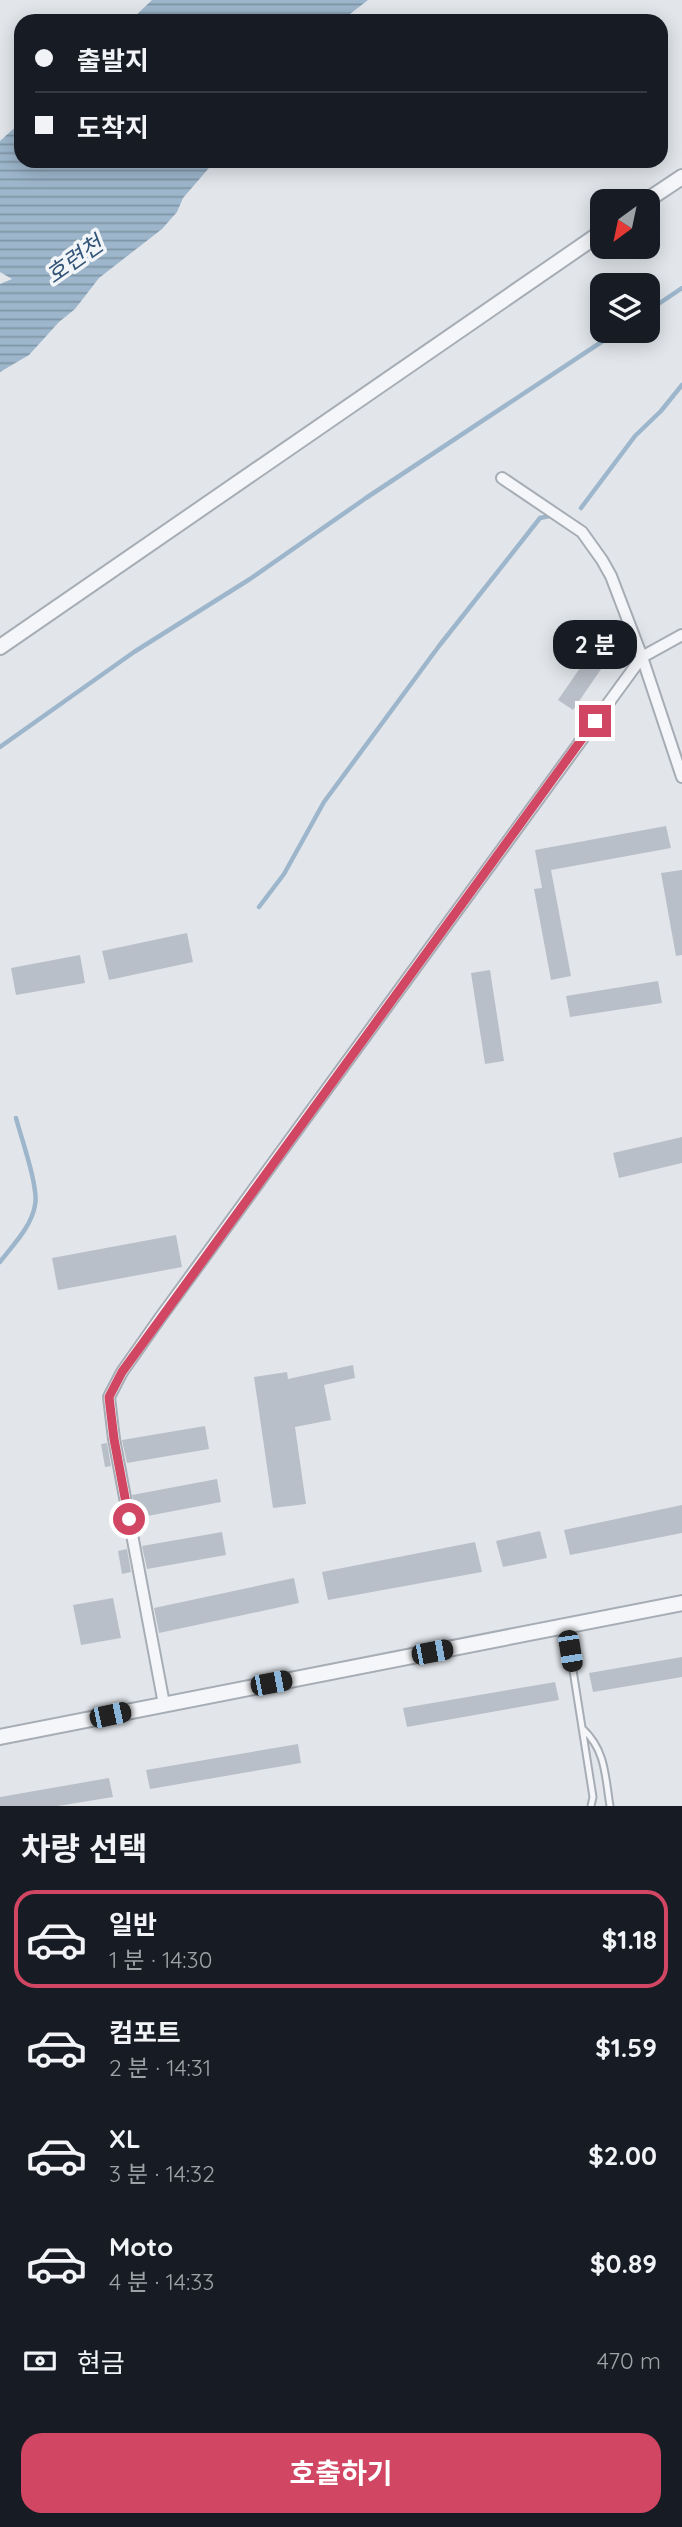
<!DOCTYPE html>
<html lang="ko">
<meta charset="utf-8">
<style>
:root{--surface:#171b24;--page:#242831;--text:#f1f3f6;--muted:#9ea1a6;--line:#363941;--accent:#d14662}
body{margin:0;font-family:Quicksand,"Noto Sans KR",sans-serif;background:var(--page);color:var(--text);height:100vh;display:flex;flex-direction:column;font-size:26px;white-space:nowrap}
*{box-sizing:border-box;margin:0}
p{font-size:23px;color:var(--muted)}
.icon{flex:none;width:38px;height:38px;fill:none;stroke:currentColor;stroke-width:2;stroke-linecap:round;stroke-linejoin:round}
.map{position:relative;height:1806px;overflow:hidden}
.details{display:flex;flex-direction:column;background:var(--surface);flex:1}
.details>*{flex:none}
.top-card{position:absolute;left:14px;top:14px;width:654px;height:154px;border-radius:21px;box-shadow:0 4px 18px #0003;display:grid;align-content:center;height:154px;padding:0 21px;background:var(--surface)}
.needle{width:46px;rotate:213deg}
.tools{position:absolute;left:590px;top:189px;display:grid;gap:14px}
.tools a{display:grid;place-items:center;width:70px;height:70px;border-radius:14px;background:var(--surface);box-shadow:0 4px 18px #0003;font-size:35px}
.end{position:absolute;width:32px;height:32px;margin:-16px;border:9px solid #d14662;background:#fff;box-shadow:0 0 0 4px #fff}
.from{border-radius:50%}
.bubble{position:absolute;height:49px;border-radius:21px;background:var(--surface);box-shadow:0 4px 18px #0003;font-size:23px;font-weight:700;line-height:49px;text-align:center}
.car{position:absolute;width:21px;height:42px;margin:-21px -10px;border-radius:9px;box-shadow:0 0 5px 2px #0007;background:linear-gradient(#222 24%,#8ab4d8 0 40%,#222 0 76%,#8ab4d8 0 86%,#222 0)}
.top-card b{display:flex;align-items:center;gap:24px;height:66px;font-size:26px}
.top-card b+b{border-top:2px solid var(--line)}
.top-card i{width:18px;height:18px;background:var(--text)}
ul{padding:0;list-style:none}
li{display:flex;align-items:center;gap:21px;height:98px;margin:0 14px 10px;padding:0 7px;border:4px solid transparent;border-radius:21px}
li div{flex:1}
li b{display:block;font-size:26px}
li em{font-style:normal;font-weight:700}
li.selected{border-color:var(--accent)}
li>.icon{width:63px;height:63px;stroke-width:1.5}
h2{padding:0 21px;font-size:32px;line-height:84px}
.pay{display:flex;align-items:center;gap:18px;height:77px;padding:0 21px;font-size:26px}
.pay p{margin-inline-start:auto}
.cta{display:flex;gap:14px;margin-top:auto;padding:14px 21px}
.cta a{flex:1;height:80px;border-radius:21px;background:var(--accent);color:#fff;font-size:28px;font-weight:700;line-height:80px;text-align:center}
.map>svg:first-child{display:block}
.water{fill:url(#water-rules)}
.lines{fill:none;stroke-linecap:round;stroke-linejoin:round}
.stream{stroke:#9db6cb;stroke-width:4.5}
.building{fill:#b9bfc8}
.service-casing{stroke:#a7adb5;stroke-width:9}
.minor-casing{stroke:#a7adb5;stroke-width:14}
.tertiary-casing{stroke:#a7adb5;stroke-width:18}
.service{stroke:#f5f6f9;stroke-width:5}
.minor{stroke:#f5f6f9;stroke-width:10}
.tertiary{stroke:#f5f6f9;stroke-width:14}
.route{stroke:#d14662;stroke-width:9}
.labels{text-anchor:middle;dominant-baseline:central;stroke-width:7;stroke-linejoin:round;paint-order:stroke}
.water-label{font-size:23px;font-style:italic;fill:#335578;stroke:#f2f5f8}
</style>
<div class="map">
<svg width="682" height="1806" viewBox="0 0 682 1806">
<defs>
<pattern id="water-rules" width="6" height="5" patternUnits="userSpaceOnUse" patternTransform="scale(1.75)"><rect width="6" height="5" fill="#9db6cb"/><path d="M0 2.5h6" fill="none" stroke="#8095a6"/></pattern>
</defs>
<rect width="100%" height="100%" fill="#e2e6eb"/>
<!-- water -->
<path class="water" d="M 152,0 L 368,0 L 341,21 L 130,21 Z
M 21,122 L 21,161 L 215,161 L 183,198 L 177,212 L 162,229 L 99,278 L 75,309 L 59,322 L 29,355 L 0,372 L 0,284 L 12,279 L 0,272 L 0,141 Z"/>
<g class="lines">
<!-- stream -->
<path class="stream" d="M 648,311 L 682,288
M 581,508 L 635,436 L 661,411 L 682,385
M 0,747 L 134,652 L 250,579 L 366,498 L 618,331
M 259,907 L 284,874 L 324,802 L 439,646 L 540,518 L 554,515
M 0,1262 C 12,1246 32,1226 35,1205 C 39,1188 21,1137 16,1118"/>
</g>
<!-- building -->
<path class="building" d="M 604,633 L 619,643 L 573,710 L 558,700 Z
M 666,826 L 671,848 L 551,870 L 571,976 L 551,980 L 534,889 L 542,888 L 535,850 Z
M 682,870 L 682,955 L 676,956 L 661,873 Z
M 187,933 L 193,962 L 109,980 L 102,951 Z
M 80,955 L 85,983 L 16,995 L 11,968 Z
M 490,970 L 504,1061 L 485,1064 L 471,973 Z
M 658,981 L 662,1003 L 570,1017 L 566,996 Z
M 682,1137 L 682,1163 L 619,1178 L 613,1153 Z
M 176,1235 L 182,1267 L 58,1290 L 52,1258 Z
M 353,1365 L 355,1378 L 324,1385 L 331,1420 L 295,1427 L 306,1504 L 273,1508 L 254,1377 L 287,1372 L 288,1379 Z
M 205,1426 L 209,1449 L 127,1463 L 122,1440 Z
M 107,1443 L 111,1466 L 105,1467 L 101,1444 Z
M 217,1479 L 221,1502 L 137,1518 L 132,1495 Z
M 682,1505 L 682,1533 L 570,1555 L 564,1530 Z
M 540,1531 L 547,1558 L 503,1567 L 496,1541 Z
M 222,1532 L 226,1555 L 147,1569 L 142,1546 Z
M 475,1542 L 482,1572 L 328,1600 L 322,1572 Z
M 127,1549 L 131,1572 L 122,1574 L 118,1551 Z
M 294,1578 L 299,1603 L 159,1633 L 154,1608 Z
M 113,1598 L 121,1638 L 81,1645 L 73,1605 Z
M 682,1657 L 682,1677 L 593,1692 L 589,1673 Z
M 555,1682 L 559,1700 L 407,1727 L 403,1708 Z
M 298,1744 L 301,1763 L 150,1789 L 146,1770 Z
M 109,1778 L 113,1797 L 58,1806 L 0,1806 L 0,1797 Z"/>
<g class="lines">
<!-- service casing -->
<g class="service-casing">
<path id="service" d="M 566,1626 L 593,1797 L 591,1806
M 583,1729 C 606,1751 605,1776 610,1806"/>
</g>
<!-- minor casing -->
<g class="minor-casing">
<path id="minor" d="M 502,478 L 582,532 L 602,560 L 611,576 L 642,657 L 682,777
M 164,1704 L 114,1439 L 109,1397 L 122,1372 L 160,1318 L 642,657 L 682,635"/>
</g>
<!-- tertiary casing -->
<g class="tertiary-casing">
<path id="tertiary" d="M 646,201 L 682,177
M 0,647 L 602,232
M 0,1737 L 682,1603"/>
</g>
<!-- service -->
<use href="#service" class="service"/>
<!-- minor -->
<use href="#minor" class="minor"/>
<!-- tertiary -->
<use href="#tertiary" class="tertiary"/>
</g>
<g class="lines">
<!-- route -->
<path class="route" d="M 129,1519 L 114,1439 L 109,1397 L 122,1372 L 595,721"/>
</g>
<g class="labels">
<!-- water labels -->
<g class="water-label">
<text transform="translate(74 259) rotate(-35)">호련천</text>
</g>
</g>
</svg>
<div class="tools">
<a><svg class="needle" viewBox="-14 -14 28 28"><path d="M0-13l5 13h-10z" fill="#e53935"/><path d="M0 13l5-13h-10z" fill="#9ea1a6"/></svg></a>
<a><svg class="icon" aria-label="layers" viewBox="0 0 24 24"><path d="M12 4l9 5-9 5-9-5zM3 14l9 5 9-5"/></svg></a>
</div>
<i class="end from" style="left:129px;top:1519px"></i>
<i class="end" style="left:595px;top:721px"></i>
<div class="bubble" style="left:553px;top:620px;width:84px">2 분</div>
<i class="car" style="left:570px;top:1651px;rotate:171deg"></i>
<i class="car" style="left:432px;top:1652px;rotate:79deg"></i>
<i class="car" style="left:271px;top:1683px;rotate:79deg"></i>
<i class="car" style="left:110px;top:1715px;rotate:78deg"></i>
<div class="top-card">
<b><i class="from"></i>출발지</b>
<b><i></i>도착지</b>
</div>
</div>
<section class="details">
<h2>차량 선택</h2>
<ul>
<li class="selected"><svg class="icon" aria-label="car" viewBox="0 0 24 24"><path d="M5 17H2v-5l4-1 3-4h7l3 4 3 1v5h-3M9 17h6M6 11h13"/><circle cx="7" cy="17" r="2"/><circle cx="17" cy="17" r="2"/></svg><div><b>일반</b><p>1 분 · 14:30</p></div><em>$1.18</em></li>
<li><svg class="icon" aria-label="car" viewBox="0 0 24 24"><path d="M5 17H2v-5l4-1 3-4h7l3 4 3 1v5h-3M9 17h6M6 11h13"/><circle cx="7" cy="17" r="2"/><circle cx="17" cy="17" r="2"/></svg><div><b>컴포트</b><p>2 분 · 14:31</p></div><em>$1.59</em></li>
<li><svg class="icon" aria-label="car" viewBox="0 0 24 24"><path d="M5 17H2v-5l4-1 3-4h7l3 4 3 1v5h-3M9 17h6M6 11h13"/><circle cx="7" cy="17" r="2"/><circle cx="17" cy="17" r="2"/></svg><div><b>XL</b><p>3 분 · 14:32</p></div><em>$2.00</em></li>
<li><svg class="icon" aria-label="car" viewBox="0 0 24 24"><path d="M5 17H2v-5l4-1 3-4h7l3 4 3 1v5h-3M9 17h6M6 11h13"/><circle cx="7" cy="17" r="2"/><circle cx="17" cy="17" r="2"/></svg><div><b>Moto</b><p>4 분 · 14:33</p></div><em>$0.89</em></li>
</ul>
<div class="pay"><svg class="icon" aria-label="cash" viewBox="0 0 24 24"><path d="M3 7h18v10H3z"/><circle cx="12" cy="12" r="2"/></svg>현금<p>470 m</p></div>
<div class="cta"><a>호출하기</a></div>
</section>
